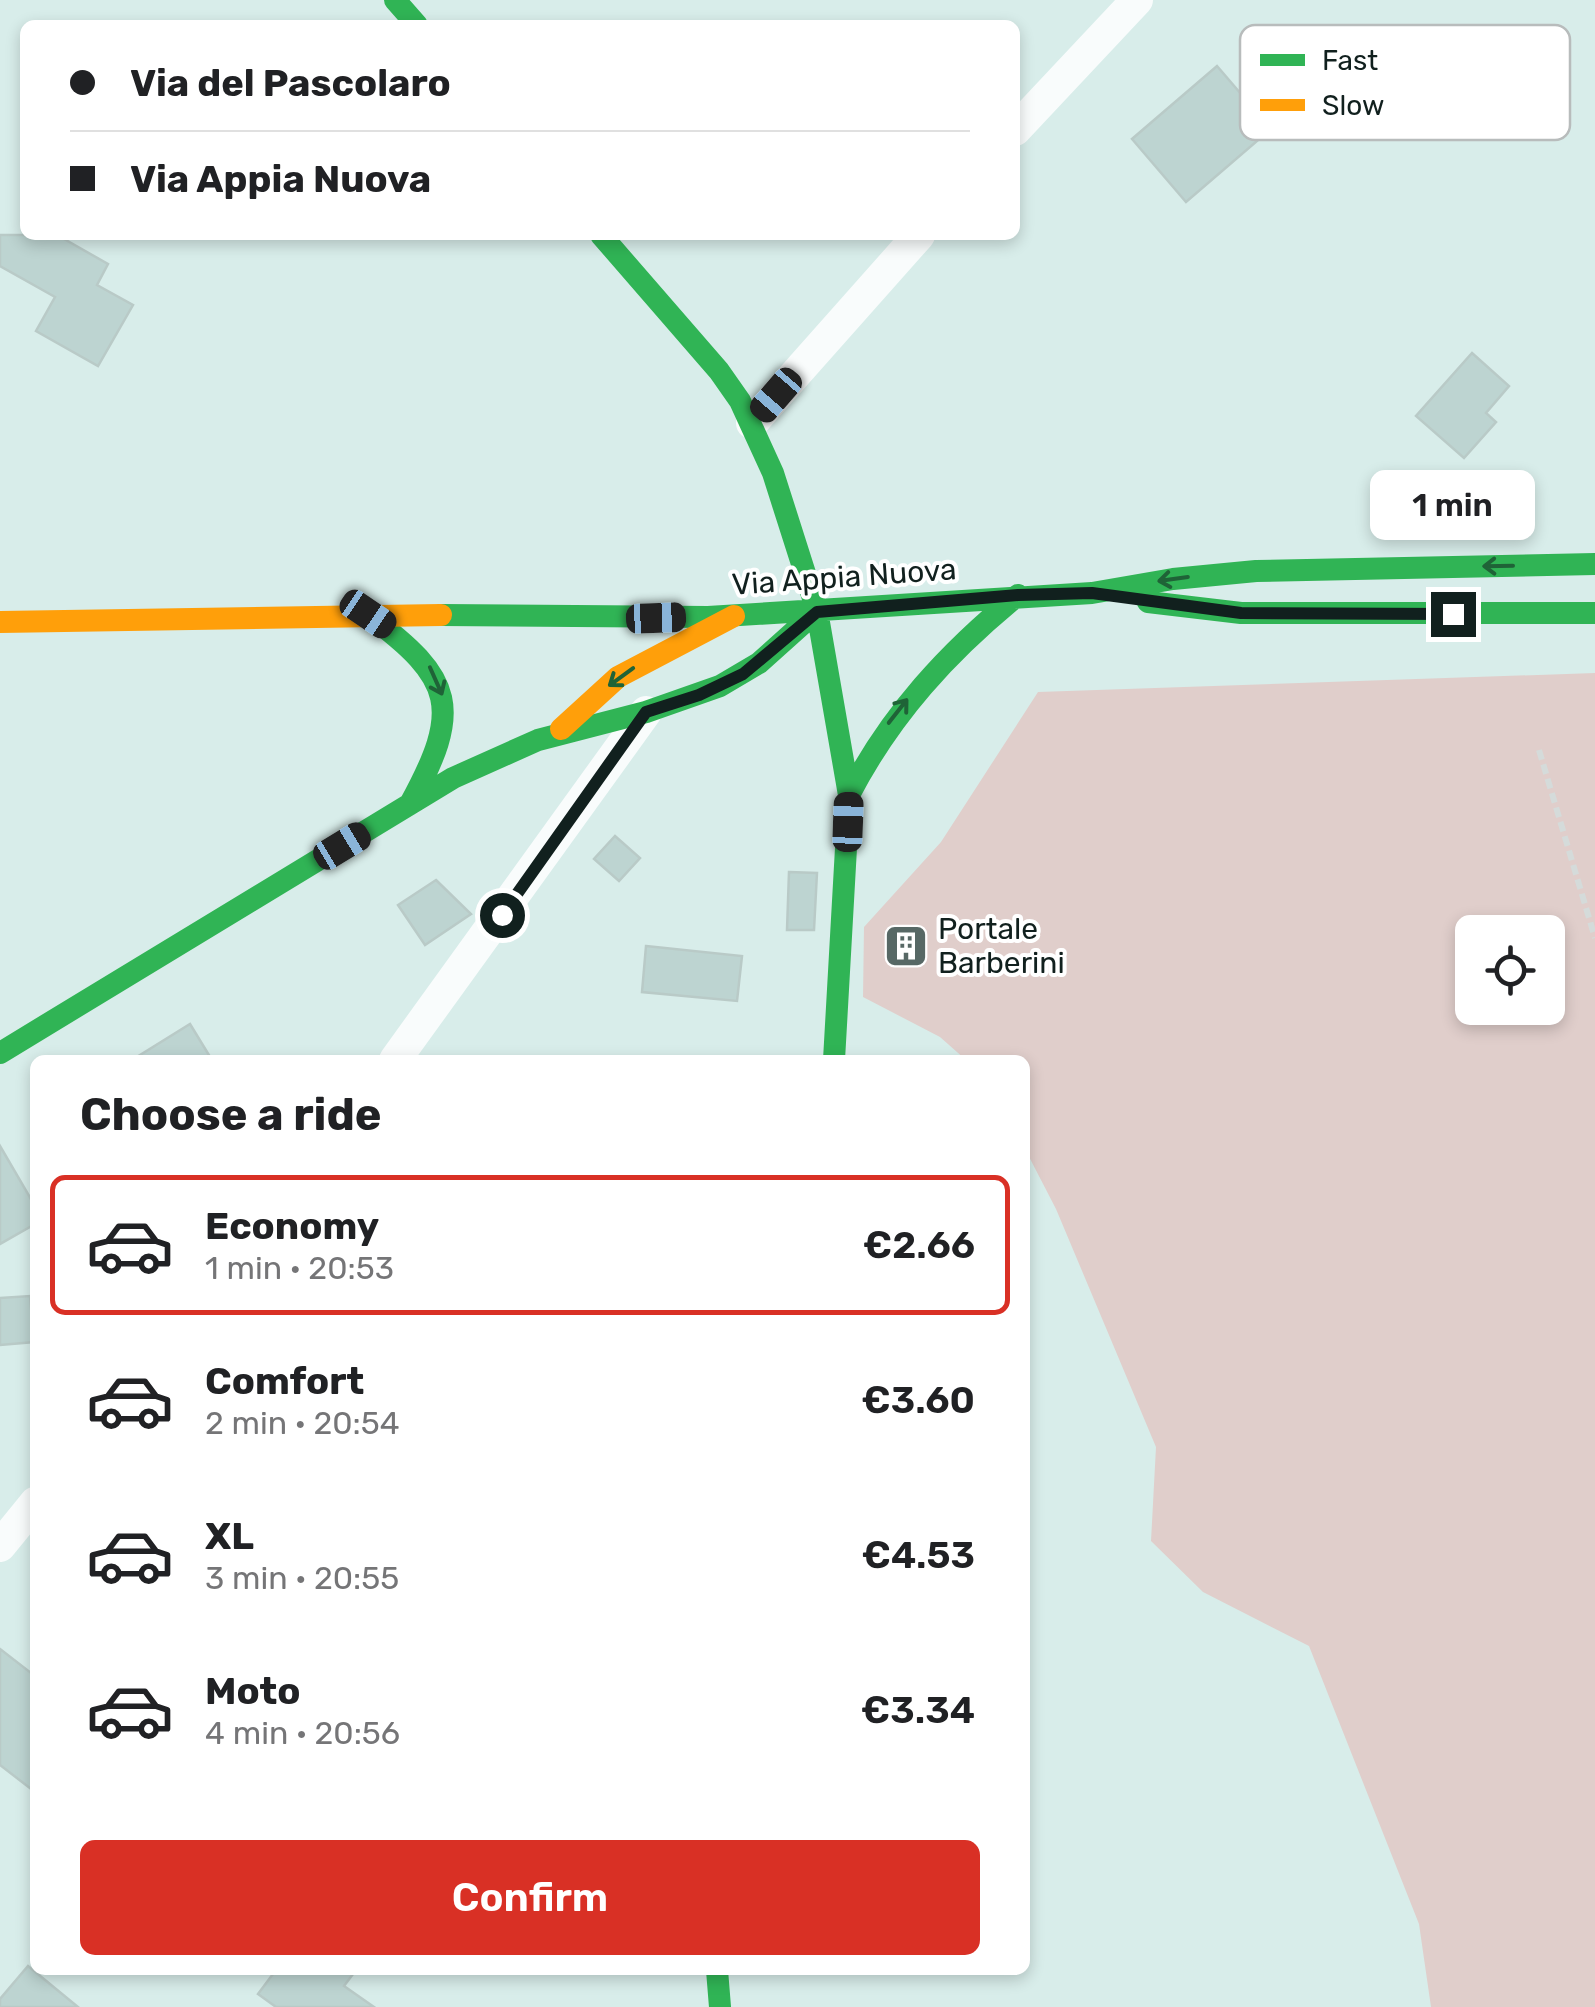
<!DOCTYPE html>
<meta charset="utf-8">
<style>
:root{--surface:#fff;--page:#f6f6f6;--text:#202124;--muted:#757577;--line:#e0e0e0;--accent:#d93025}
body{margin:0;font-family:Rubik,sans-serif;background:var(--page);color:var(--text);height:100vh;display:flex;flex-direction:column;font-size:38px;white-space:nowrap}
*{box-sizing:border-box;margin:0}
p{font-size:32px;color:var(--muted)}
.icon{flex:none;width:55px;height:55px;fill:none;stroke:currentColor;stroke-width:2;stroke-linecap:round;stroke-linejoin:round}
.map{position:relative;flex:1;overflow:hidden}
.side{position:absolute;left:30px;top:1055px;width:1000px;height:920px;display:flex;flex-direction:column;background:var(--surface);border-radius:15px;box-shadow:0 5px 15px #0003}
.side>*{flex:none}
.hud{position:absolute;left:20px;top:20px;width:1000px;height:220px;border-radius:15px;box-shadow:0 5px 15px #0003;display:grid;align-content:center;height:220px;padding:0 50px;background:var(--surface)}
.controls{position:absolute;left:1455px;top:915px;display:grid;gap:20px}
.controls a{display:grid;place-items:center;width:110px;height:110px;border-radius:15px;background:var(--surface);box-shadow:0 5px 15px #0003;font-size:50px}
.end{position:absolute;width:45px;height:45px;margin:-22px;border:12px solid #11201e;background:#fff;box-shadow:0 0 0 5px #fff}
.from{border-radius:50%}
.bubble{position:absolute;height:70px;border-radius:15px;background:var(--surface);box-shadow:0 5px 15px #0003;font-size:32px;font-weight:600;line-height:70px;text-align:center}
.car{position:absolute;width:30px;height:60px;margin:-30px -15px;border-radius:12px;box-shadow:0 0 8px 2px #0007;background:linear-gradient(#222 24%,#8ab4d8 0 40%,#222 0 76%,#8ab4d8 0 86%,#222 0)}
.hud b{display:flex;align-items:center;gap:35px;height:95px;font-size:38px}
.hud b+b{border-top:2px solid var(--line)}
.hud i{width:25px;height:25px;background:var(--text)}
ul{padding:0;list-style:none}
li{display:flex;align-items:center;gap:30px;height:140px;margin:0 20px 15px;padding:0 30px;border:5px solid transparent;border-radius:15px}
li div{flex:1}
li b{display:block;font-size:38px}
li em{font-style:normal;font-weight:600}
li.active{border-color:var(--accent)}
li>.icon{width:90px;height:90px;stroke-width:1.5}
h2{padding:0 50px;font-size:45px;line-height:120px}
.action{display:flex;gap:20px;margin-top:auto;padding:20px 50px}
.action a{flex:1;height:115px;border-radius:15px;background:var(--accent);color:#fff;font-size:40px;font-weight:600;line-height:115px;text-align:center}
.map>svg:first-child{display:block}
.green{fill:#e0cecb;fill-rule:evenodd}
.building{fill:#bdd4d1;stroke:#b9cac7;stroke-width:2.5}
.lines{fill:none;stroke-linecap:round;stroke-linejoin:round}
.path{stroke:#d5dbda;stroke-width:6;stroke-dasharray:10 5;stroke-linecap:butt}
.street{stroke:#f9fcfc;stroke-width:32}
.fast{stroke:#30b455;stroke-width:22}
.slow{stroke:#ff9f0a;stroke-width:22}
.oneway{stroke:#1f6337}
.route{stroke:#11201e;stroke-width:12}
.labels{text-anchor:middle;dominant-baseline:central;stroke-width:8;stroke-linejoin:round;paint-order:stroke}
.street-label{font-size:30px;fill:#11201e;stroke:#fff}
.poi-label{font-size:30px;fill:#11201e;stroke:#fff;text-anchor:start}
.key{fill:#fff;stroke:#b8bcbc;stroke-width:2.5}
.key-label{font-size:28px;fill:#11201e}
</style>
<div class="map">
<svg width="1595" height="2007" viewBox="0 0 1595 2007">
<rect width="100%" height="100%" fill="#d8edea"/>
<!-- green -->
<path class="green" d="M 1595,673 L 1595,2007 L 1431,2007 L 1419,1924 L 1309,1646 L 1203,1592 L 1151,1541 L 1156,1447 L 1056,1209 L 1025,1149 L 1025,1060 L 966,1060 L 940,1037 L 863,997 L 864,927 L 941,842 L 1038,692 ZM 1472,932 L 1548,932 L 1548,1008 L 1472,1008 Z"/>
<!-- building -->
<path class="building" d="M 1217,66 L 1271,129 L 1186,202 L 1132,139 Z
M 0,235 L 57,235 L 108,264 L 97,285 L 133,305 L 98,366 L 36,331 L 55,297 L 0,266 Z
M 1472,353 L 1509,386 L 1486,413 L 1496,422 L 1464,458 L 1416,416 Z
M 615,836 L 640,858 L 619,881 L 594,859 Z
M 789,872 L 817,873 L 814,930 L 787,930 Z
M 436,880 L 471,914 L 425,945 L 398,905 Z
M 646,946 L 742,956 L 737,1001 L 642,992 Z
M 190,1024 L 212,1060 L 132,1060 Z
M 0,1146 L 35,1206 L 35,1224 L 0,1244 Z
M 30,1296 L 34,1342 L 0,1345 L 0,1298 Z
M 0,1649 L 35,1676 L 35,1792 L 0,1765 Z
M 28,1966 L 78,2007 L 0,2007 L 0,1999 Z
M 276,1970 L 356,1970 L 344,1986 L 374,2007 L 276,2007 L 258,1994 Z"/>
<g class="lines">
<!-- path -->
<path class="path" d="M 1539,750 L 1595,938"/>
<!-- street -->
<path class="street" d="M 1015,130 L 1137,0
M 752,423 L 919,235
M 395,1060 L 646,712
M 0,1546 L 35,1503"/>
<!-- fast -->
<path class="fast" d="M 395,0 L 417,25
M 601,235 L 719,371 L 740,401 L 773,473 L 817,611 L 849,795 L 834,1060
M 1148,602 L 1241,613 L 1595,613
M 368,615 C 455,679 462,709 410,804
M 441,615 L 708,617 L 1092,593 L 1173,579 L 1256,571 L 1595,564
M 849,795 C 891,714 948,652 1018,595
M 0,1053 L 453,778 L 538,740 L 646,712 L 720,686 L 759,663 L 817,611
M 717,1970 L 720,2007"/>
<!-- slow -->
<path class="slow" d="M 0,622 L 441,615
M 561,729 L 618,677 L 734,616"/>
</g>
<!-- one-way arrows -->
<defs><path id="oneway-shaft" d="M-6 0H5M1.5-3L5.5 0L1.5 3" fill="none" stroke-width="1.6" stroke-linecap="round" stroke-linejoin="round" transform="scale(2.5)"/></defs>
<g class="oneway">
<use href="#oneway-shaft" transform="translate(1498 566) rotate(179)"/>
<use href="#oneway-shaft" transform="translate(1173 579) rotate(172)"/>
<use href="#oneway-shaft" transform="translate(621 677) rotate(144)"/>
<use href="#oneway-shaft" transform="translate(436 681) rotate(66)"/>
<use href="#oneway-shaft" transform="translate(898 711) rotate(-52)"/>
</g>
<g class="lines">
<!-- route -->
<path class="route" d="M 502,915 L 646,712 L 699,695 L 743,674 L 817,612 L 1018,595 L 1092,593 L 1241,613 L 1453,614"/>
</g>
<!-- icons -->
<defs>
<g id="building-square" transform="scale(2.25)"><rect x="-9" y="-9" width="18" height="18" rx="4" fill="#576865" stroke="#fff"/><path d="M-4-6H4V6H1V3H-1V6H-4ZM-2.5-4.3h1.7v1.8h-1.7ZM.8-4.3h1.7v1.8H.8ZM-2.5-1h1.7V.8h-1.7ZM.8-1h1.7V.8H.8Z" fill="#fff"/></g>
</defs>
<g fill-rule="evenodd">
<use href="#building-square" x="906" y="946"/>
</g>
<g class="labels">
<!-- street labels -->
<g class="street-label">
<text transform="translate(844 577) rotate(-4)">Via Appia Nuova</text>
</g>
<!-- poi labels -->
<g class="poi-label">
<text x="938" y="929">Portale<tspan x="938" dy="34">Barberini</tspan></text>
</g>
</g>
<!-- legend -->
<rect x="1240" y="25" width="330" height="115" rx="15" class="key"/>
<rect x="1260" y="54" width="45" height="12" fill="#30b455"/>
<rect x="1260" y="99" width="45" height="12" fill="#ff9f0a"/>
<g class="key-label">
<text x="1322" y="70">Fast</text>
<text x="1322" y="115">Slow</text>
</g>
</svg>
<div class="controls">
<a><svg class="icon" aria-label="locate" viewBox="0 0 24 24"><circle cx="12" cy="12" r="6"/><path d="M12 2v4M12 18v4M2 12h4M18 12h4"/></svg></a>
</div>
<i class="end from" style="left:502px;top:915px"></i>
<i class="end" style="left:1453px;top:614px"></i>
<div class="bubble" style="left:1370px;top:470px;width:165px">1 min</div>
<i class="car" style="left:776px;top:395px;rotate:221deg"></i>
<i class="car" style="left:368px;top:614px;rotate:124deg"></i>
<i class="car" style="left:656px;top:618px;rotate:88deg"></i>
<i class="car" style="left:848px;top:822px;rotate:2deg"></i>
<i class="car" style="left:342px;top:846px;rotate:59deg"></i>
<div class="hud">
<b><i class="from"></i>Via del Pascolaro</b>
<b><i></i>Via Appia Nuova</b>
</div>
<section class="side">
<h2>Choose a ride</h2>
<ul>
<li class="active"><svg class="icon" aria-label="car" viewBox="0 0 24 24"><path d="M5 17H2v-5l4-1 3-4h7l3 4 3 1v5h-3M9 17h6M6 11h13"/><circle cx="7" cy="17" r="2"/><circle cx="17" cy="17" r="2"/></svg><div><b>Economy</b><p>1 min · 20:53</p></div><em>€2.66</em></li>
<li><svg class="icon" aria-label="car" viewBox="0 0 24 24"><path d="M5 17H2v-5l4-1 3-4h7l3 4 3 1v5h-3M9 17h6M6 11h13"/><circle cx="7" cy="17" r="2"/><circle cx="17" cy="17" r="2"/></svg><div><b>Comfort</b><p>2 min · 20:54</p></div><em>€3.60</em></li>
<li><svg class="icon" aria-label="car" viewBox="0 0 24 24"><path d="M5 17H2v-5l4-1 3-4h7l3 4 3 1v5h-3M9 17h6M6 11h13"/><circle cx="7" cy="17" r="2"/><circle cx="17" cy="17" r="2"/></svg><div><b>XL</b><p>3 min · 20:55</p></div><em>€4.53</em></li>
<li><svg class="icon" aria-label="car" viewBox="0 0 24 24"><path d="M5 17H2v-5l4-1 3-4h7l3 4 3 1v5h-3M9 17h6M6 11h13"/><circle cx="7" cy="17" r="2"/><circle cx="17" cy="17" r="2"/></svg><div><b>Moto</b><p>4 min · 20:56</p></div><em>€3.34</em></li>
</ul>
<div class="action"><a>Confirm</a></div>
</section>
</div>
